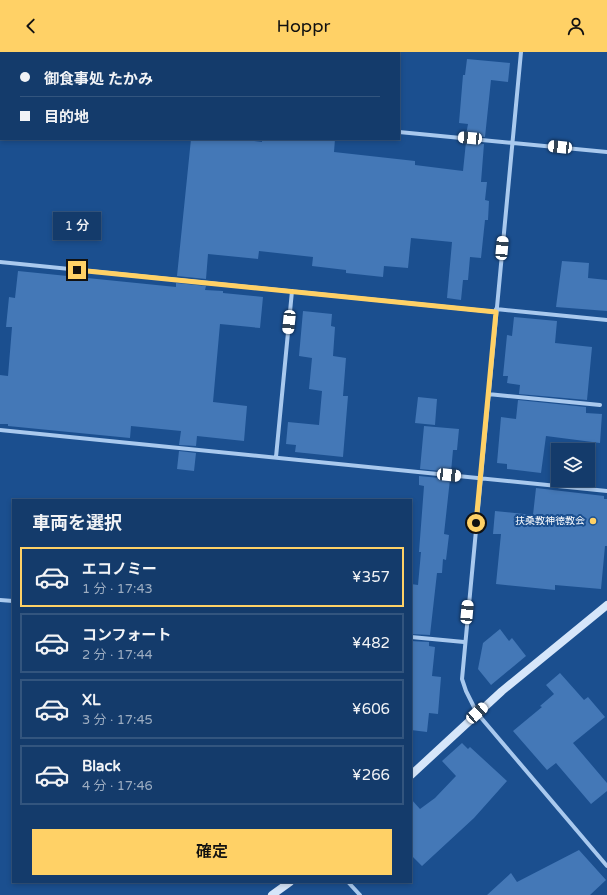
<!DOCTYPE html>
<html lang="ja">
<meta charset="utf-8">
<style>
:root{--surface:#143b6b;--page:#214673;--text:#f1f3f6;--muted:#9dadc1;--line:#33557e;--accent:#ffd166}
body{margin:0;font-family:"Varela Round","Noto Sans JP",sans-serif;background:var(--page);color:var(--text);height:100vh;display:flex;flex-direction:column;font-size:15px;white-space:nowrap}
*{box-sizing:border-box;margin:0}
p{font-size:13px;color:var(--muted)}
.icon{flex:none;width:22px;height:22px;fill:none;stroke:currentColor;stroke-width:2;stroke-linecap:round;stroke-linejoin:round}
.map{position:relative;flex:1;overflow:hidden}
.sheet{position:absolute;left:12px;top:447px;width:400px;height:384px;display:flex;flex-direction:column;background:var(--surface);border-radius:0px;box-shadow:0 2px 6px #0003,0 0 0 1px var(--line)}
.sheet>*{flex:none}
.banner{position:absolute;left:0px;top:0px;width:400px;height:88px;box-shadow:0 2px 6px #0003,0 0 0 1px var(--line);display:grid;align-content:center;height:88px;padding:0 20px;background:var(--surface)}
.tools{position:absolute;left:551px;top:391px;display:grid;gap:8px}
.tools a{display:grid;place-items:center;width:44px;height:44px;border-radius:0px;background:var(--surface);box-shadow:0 2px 6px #0003,0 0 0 1px var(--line);font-size:20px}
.end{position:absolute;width:18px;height:18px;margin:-9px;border:5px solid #ffd166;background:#111;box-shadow:0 0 0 2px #111}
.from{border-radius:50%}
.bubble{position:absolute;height:28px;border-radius:0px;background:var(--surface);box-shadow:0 2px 6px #0003,0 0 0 1px var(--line);font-size:13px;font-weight:600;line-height:28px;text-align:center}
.car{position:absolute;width:12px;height:24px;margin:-12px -6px;border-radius:5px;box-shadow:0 0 3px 1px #0007;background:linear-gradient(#fff 24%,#345 0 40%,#fff 0 76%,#345 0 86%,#fff 0)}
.banner b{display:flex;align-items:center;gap:14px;height:38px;font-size:15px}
.banner b+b{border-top:1px solid var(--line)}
.banner i{width:10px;height:10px;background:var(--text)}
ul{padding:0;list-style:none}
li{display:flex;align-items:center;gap:12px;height:60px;margin:0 8px 6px;padding:0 12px;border:2px solid var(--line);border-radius:0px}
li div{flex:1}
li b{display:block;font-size:15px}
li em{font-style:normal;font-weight:600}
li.selected{border-color:var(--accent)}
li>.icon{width:36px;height:36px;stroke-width:1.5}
h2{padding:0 20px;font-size:18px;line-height:48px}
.primary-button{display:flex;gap:8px;margin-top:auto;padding:8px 20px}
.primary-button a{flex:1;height:46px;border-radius:0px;background:var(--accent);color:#111;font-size:16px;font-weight:600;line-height:46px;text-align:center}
header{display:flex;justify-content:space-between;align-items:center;height:52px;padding:0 20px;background:var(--accent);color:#111;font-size:18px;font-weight:600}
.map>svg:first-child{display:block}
.building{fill:#4478b7}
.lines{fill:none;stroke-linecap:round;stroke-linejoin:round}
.street{stroke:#a9c9ee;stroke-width:4}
.secondary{stroke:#d6e6fa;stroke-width:8}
.route{stroke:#ffd166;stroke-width:5}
.poi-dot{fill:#ffd166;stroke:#1b4f8f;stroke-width:1.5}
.labels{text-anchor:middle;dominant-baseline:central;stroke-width:4;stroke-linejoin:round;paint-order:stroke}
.poi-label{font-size:10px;fill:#fff;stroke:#1b4f8f;text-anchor:end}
</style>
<header><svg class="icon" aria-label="back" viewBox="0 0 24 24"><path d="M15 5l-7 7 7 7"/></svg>Hoppr<svg class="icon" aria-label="person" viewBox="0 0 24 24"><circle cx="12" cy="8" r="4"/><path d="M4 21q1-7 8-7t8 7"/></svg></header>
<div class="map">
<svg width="607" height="843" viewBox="0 0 607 843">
<rect width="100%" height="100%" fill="#1b4f8f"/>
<!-- building -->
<path class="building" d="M 467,7 L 510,11 L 508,30 L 491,28 L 485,85 L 466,83 L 468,72 L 459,71 L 463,23 L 465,23 Z
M 191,87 L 239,87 L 262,90 L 262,87 L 335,87 L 334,100 L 415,109 L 415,113 L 463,119 L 466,90 L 484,92 L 481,130 L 487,130 L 485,148 L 489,149 L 488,168 L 485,168 L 481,206 L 470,205 L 468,228 L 463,228 L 461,248 L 447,246 L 452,190 L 411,186 L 408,216 L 384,214 L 383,225 L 346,221 L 346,218 L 312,214 L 313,205 L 259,199 L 258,207 L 208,202 L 206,227 L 177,224 Z
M 562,209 L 589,211 L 588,226 L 607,228 L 607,259 L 556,255 Z
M 18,219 L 176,235 L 176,231 L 206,234 L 205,238 L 223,239 L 223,241 L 263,245 L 260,276 L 220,272 L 213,350 L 247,354 L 244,389 L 197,384 L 196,394 L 179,393 L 181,379 L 131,374 L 130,386 L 8,374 L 8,372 L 0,372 L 0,323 L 8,324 L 12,275 L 6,275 L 9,245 L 15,246 Z
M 303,259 L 332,262 L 331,274 L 335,275 L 333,304 L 346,306 L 343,344 L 348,344 L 343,405 L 295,400 L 296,393 L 286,392 L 288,370 L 319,373 L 322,339 L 309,337 L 312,306 L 299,304 Z
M 514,265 L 557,269 L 555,291 L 592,295 L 587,348 L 519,342 L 520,333 L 507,331 L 508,324 L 503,324 L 507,283 L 512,284 Z
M 418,345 L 437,347 L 435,373 L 415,371 Z
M 518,348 L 586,355 L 586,361 L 602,362 L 600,391 L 546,384 L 541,421 L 507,417 L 507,412 L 497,411 L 501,365 L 516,367 Z
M 424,374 L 459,377 L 457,398 L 453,398 L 451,420 L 420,417 Z
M 179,399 L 196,401 L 194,419 L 177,417 Z
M 419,424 L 450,427 L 444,482 L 449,483 L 446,508 L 443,507 L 442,521 L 437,521 L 430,583 L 411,582 L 411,532 L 418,533 L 421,500 L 419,500 L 424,434 L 419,433 Z
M 536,436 L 604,444 L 604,447 L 607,447 L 607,494 L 605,494 L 601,537 L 555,533 L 555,538 L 496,532 L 501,482 L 493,482 L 495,459 L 533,463 Z
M 500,577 L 509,589 L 512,586 L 526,604 L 491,633 L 478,617 L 483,591 Z
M 411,589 L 429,590 L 429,594 L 435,595 L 432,624 L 441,625 L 438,662 L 429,661 L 427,680 L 411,678 Z
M 560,621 L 584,648 L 588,645 L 605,665 L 573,691 L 607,731 L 607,739 L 591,752 L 556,711 L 547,718 L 513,679 L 542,655 L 540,654 L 554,642 L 546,633 Z
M 462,691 L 468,697 L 470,695 L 507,729 L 474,766 L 422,814 L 411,803 L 411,747 L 420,757 L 435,746 L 456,724 L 442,709 Z
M 579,798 L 606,828 L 590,843 L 487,843 L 511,821 L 517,830 Z"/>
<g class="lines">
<!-- street -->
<path class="street" d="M 521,0 L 462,627 L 466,639 L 477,661 L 607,814
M 0,43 L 1,43
M 399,80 L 607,100
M 0,210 L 496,260
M 496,257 L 607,268
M 488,342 L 600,353
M 0,378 L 607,439
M 276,405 L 292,239
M 0,548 L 13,549
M 411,585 L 464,590
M 348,830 L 360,843"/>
<!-- secondary -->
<path class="secondary" d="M 411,723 L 502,639 L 607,553
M 272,843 L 290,830"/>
</g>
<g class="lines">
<!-- route -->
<path class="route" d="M 77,218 L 496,260 L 476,471"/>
</g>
<!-- markers -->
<circle class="poi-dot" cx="593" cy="469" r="4"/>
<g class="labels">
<!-- poi labels -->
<g class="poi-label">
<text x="585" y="469">扶桑教神徳教会</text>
</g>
</g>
</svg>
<div class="tools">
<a><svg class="icon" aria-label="layers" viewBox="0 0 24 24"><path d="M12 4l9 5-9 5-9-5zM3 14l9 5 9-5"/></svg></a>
</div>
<i class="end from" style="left:476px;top:471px"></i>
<i class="end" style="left:77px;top:218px"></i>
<div class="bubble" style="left:53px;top:160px;width:48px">1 分</div>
<i class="car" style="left:470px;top:86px;rotate:275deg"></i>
<i class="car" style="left:560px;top:95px;rotate:276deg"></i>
<i class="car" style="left:502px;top:196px;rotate:5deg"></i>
<i class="car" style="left:289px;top:270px;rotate:186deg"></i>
<i class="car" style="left:449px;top:423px;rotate:96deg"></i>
<i class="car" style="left:467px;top:560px;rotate:5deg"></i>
<i class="car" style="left:477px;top:661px;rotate:48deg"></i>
<div class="banner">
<b><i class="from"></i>御食事処 たかみ</b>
<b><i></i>目的地</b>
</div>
<section class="sheet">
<h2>車両を選択</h2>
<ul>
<li class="selected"><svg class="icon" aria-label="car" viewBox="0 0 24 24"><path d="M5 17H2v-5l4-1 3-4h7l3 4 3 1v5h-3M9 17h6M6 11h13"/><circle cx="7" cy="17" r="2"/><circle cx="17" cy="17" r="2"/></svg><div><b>エコノミー</b><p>1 分 · 17:43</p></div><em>¥357</em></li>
<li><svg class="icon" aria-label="car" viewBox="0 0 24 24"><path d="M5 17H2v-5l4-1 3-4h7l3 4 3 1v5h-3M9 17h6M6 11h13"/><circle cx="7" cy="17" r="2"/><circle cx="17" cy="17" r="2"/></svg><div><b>コンフォート</b><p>2 分 · 17:44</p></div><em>¥482</em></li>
<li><svg class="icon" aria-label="car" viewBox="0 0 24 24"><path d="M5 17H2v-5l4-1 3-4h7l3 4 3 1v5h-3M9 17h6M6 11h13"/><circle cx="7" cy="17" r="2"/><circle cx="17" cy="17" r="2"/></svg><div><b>XL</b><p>3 分 · 17:45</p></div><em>¥606</em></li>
<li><svg class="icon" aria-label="car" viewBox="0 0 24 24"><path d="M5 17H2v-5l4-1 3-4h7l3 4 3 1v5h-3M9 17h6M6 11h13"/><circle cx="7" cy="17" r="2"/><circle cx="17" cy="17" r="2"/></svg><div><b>Black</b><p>4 分 · 17:46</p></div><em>¥266</em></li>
</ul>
<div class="primary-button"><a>確定</a></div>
</section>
</div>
